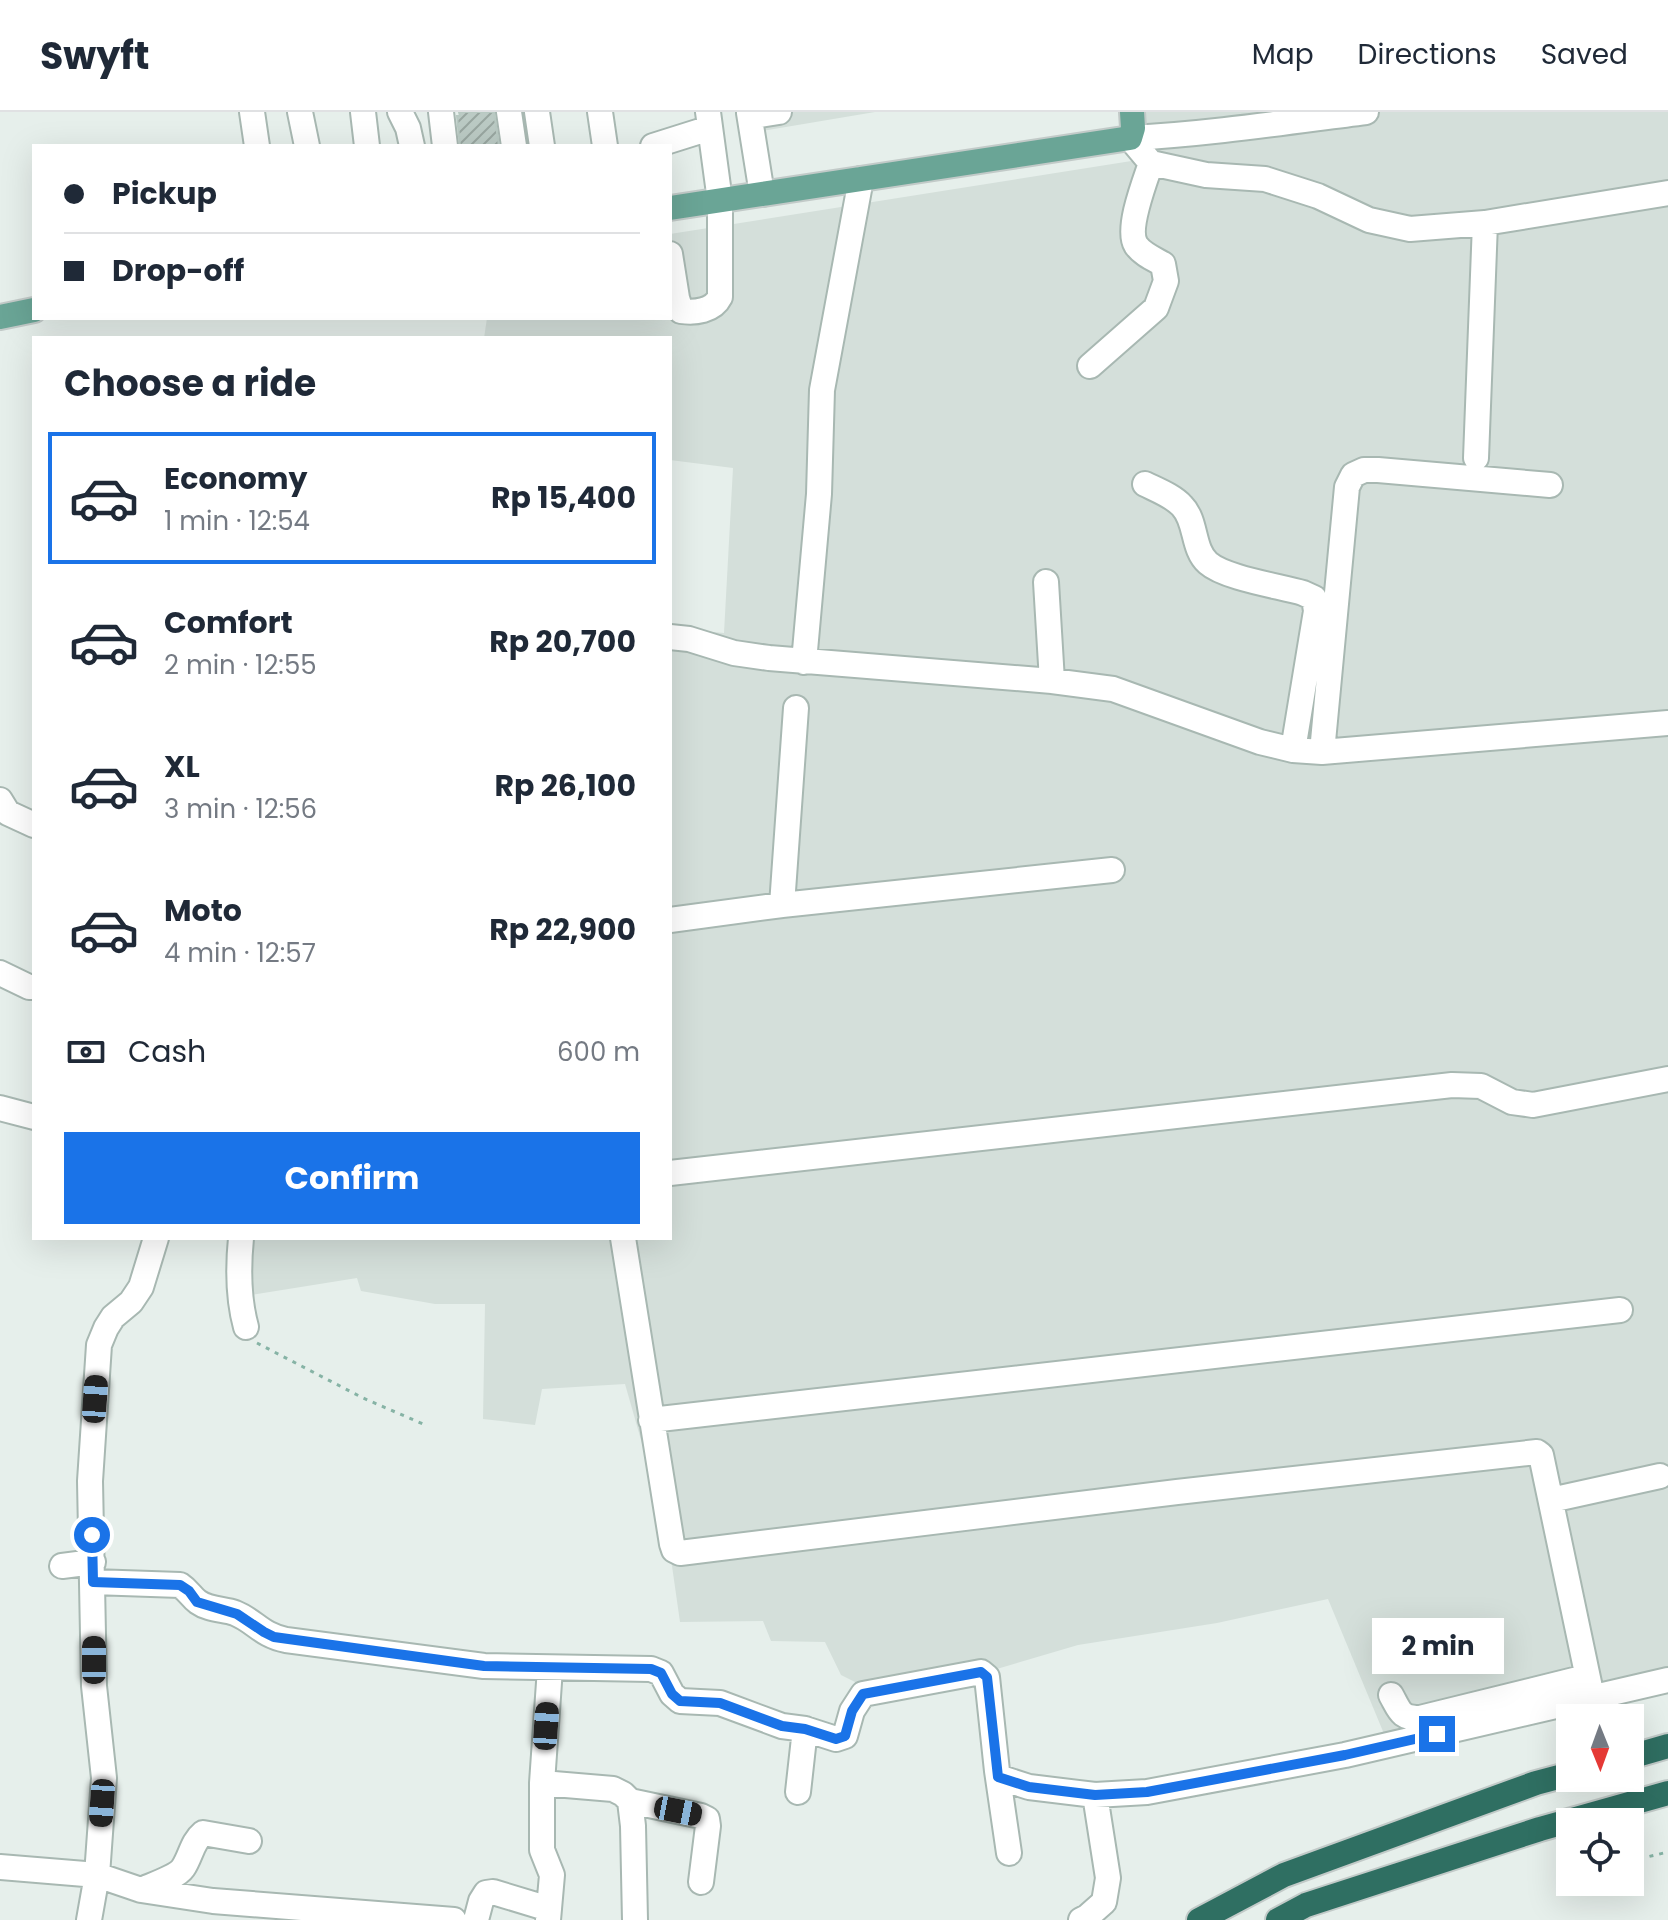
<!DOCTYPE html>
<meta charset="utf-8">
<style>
:root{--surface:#fff;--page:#f6f6f7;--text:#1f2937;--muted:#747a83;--line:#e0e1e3;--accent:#1a73e8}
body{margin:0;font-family:Poppins,sans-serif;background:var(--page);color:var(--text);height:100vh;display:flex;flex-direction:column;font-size:30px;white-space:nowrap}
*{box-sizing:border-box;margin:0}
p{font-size:26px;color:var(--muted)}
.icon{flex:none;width:44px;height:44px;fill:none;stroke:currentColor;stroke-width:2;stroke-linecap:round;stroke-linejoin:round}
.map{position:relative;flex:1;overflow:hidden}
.side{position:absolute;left:32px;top:224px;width:640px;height:904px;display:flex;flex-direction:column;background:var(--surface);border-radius:0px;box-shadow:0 8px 32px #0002}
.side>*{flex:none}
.banner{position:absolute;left:32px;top:32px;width:640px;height:176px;border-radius:0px;box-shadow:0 8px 32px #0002;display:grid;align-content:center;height:176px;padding:0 32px;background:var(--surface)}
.needle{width:52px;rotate:179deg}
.buttons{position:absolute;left:1556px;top:1592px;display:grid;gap:16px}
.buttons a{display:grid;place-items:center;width:88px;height:88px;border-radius:0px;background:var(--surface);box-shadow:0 8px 32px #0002;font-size:40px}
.end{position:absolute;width:36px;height:36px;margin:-18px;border:10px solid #1a73e8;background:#fff;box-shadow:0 0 0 4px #fff}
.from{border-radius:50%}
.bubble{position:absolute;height:56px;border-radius:0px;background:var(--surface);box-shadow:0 8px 32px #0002;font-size:26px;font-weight:700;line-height:56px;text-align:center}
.car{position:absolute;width:24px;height:48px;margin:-24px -12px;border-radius:10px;box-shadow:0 0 6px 2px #0007;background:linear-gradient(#222 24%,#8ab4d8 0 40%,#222 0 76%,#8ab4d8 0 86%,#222 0)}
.banner b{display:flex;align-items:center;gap:28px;height:76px;font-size:30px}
.banner b+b{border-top:2px solid var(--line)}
.banner i{width:20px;height:20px;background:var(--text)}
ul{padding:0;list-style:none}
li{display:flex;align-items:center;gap:24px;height:132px;margin:0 16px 12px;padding:0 16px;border:4px solid transparent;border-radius:0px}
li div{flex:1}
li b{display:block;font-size:30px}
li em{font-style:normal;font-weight:700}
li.active{border-color:var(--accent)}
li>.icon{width:72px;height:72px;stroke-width:1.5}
h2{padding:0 32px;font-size:36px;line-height:96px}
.pay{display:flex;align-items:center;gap:20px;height:88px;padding:0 32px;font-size:30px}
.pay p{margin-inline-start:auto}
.button{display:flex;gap:16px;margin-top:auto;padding:16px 32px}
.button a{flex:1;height:92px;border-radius:0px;background:var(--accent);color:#fff;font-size:32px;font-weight:700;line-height:92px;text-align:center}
header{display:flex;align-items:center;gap:48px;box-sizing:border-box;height:112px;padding:0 40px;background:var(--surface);border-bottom:2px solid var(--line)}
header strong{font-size:38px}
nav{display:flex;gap:44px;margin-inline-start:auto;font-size:28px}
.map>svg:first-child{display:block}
.built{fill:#d4dfda}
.building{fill:url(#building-hatch);stroke:#b8c9c2;stroke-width:2}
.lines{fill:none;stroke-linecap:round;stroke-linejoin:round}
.minor-casing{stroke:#a8b8b2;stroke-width:28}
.major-casing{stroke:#c2cac8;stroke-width:28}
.highway-casing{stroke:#c2cac8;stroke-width:28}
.path{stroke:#86b3a5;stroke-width:3;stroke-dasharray:4 6;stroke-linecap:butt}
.minor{stroke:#fff;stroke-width:24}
.major{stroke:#6aa596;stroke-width:24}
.highway{stroke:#2f6f62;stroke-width:24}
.route{stroke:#1a73e8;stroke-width:10}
</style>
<header>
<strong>Swyft</strong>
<nav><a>Map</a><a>Directions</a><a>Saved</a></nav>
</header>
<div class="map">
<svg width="1668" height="1808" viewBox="0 0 1668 1808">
<defs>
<pattern id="building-hatch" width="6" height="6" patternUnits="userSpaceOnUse" patternTransform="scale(2)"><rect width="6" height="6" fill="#bbcac4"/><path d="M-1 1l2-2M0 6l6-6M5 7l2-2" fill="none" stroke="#98a6a0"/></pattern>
</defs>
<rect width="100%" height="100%" fill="#e6efeb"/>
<!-- built -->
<path class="built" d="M 759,0 L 875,0 L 762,19 Z
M 1134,0 L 1668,0 L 1668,1568 L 1387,1629 L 1328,1487 L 1217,1511 L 1078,1533 L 963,1567 L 873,1579 L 841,1563 L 825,1530 L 771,1529 L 763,1509 L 680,1510 L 667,1419 L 625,1272 L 542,1277 L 535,1313 L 483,1307 L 485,1192 L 435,1192 L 361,1179 L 357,1166 L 251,1183 L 254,1126 L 670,1126 L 670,516 L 724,521 L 733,356 L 670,348 L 670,226 L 484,226 L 487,206 L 670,206 L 670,122 L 1144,47 Z"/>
<!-- building -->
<path class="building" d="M 459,0 L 494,0 L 499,34 L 460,34 L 457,4 L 460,4 Z"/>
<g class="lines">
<!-- minor casing -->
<g class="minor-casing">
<path id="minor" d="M 252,0 L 257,34
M 300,0 L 307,34
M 363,0 L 367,34
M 400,0 L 408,16 L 412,34
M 441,0 L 445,34
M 509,0 L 514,34
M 537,0 L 542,34
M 600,0 L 605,34
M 749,0 L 759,3 L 779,0
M 749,1 L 762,82
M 1130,26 L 1151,51 L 1206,63 L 1265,67 L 1318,84 L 1369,108 L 1410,117 L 1485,111 L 1668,81
M 1130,26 C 1209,22 1287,10 1366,0
M 653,34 L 710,16
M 670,142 L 677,186 L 681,199 C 695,201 713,199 720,185 L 720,89 L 708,0
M 1090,254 L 1156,196 L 1166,169 L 1163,152 C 1154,147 1142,142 1136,133 C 1126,117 1145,69 1151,51
M 1476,346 L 1485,111
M 1145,372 C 1157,378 1173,384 1182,394 C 1197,409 1192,437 1208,451 C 1225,466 1279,474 1303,481 L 1314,486 L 1316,499 L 1293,638
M 1046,470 L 1052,569
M 670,525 L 689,527 L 734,541 L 769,546 L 1052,569 L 1113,577 L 1260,630 L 1293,638 L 1322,640 L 1668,611
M 804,550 L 819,382 L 822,278 L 861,67
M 1322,640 L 1347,375 L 1353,363 L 1364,358 L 1378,358 L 1550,373
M 0,688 L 8,701 L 34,713
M 782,793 L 796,596
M 670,808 L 782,793 L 1112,758
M 0,861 L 29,875 L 34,875
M 0,996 L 34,1005
M 670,1061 L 1452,973 L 1481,974 L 1512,990 L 1533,993 L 1668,967
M 241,1126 C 238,1156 238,1186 246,1215
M 623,1126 L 672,1432 L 674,1438 L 680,1441 L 1177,1380 L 1537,1340 L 1541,1343 L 1592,1585
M 651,1308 L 1620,1198
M 1551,1388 L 1660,1364
M 62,1454 L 93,1450
M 93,1470 L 180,1473 C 189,1479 191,1485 198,1490 C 209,1498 224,1497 235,1501 C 255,1509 261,1523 286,1528 L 484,1554 L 651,1557 L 661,1561 L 672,1582 L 680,1589 L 720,1591 L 782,1614 L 805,1617 L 836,1627 L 845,1624 L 852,1599 L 863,1582 L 981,1560 L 987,1565 L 997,1659 L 1009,1741
M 1391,1583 C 1400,1599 1400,1606 1420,1606 L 1586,1565
M 998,1665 L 1029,1675 L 1095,1683 L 1147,1680 L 1345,1643 L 1668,1568
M 542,1671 L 613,1677 L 623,1682 L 630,1689 L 701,1704 L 707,1707 L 708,1714 L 701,1770
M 798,1680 L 805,1617
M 630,1689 L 633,1714 L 635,1808
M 0,1755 L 97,1763 L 141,1778 L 213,1789 L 454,1808
M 141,1778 C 152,1773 177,1765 183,1756 C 191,1744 192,1730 203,1721 L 249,1729
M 89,1808 L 97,1763 L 104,1666 L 94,1574 L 90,1369 L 99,1233 L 106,1216 L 113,1205 L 131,1190 L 141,1175 L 156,1126
M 476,1808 L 481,1789 L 486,1781 L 493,1780 L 549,1797
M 548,1808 L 552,1763 L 542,1738 L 542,1671 L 550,1556
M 1081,1808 L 1087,1805 L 1104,1790 L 1108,1766 L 1095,1683"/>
</g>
<!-- major casing -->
<g class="major-casing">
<path id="major" d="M 670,96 L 1130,26 L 1133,16 L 1132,0
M 0,205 L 34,198"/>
</g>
<!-- highway casing -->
<g class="highway-casing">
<path id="highway" d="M 1630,1645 L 1668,1634
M 1199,1808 L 1284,1763 L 1536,1671 L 1570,1662
M 1278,1808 L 1306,1793 L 1540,1717 L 1668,1681"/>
</g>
<!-- path -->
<path class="path" d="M 257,1231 L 363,1286 L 423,1312
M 1630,1749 L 1668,1740"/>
<!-- minor -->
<use href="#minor" class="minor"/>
<!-- major -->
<use href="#major" class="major"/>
<!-- highway -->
<use href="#highway" class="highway"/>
</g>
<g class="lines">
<!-- route -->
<path class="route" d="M 92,1423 L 93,1470 L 180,1473 L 189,1479 L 197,1490 L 237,1502 L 264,1520 L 274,1525 L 484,1554 L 651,1557 L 661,1561 L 672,1582 L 680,1589 L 720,1591 L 782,1614 L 805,1617 L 836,1627 L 845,1624 L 852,1599 L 863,1582 L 981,1560 L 987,1565 L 998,1665 L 1029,1675 L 1095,1683 L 1147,1680 L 1345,1643 L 1437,1622"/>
</g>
</svg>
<div class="buttons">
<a><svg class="needle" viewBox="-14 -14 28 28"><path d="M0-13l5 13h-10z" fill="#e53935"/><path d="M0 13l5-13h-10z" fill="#747a83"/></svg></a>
<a><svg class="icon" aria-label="locate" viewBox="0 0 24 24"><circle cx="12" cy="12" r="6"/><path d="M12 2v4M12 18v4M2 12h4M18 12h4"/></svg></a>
</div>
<i class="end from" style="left:92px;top:1423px"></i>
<i class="end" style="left:1437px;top:1622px"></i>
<div class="bubble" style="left:1372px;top:1506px;width:132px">2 min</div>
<i class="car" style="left:95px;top:1287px;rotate:4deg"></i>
<i class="car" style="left:94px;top:1548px;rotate:0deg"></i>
<i class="car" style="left:546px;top:1614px;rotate:4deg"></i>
<i class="car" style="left:102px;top:1691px;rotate:184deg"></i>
<i class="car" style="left:678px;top:1699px;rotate:101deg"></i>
<div class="banner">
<b><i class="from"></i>Pickup</b>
<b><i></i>Drop-off</b>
</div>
<section class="side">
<h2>Choose a ride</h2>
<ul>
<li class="active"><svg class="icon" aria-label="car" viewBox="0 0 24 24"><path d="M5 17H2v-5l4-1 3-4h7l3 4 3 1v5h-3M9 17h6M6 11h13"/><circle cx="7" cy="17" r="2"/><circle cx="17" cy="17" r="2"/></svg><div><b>Economy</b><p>1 min · 12:54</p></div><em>Rp 15,400</em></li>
<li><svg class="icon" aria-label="car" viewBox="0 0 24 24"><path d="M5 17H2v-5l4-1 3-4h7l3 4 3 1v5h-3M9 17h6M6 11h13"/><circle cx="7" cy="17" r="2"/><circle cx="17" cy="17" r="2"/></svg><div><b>Comfort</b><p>2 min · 12:55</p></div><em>Rp 20,700</em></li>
<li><svg class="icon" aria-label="car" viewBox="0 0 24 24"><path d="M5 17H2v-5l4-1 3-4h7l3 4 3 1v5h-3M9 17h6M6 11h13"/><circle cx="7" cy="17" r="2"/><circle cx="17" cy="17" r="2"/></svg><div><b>XL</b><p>3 min · 12:56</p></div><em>Rp 26,100</em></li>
<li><svg class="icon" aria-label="car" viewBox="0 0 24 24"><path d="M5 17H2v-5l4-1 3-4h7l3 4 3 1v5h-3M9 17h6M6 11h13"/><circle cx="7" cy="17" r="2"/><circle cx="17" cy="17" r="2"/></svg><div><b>Moto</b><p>4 min · 12:57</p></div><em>Rp 22,900</em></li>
</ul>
<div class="pay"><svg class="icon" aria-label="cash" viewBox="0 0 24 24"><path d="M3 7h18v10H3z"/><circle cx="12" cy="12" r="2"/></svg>Cash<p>600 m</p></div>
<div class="button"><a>Confirm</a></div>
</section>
</div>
